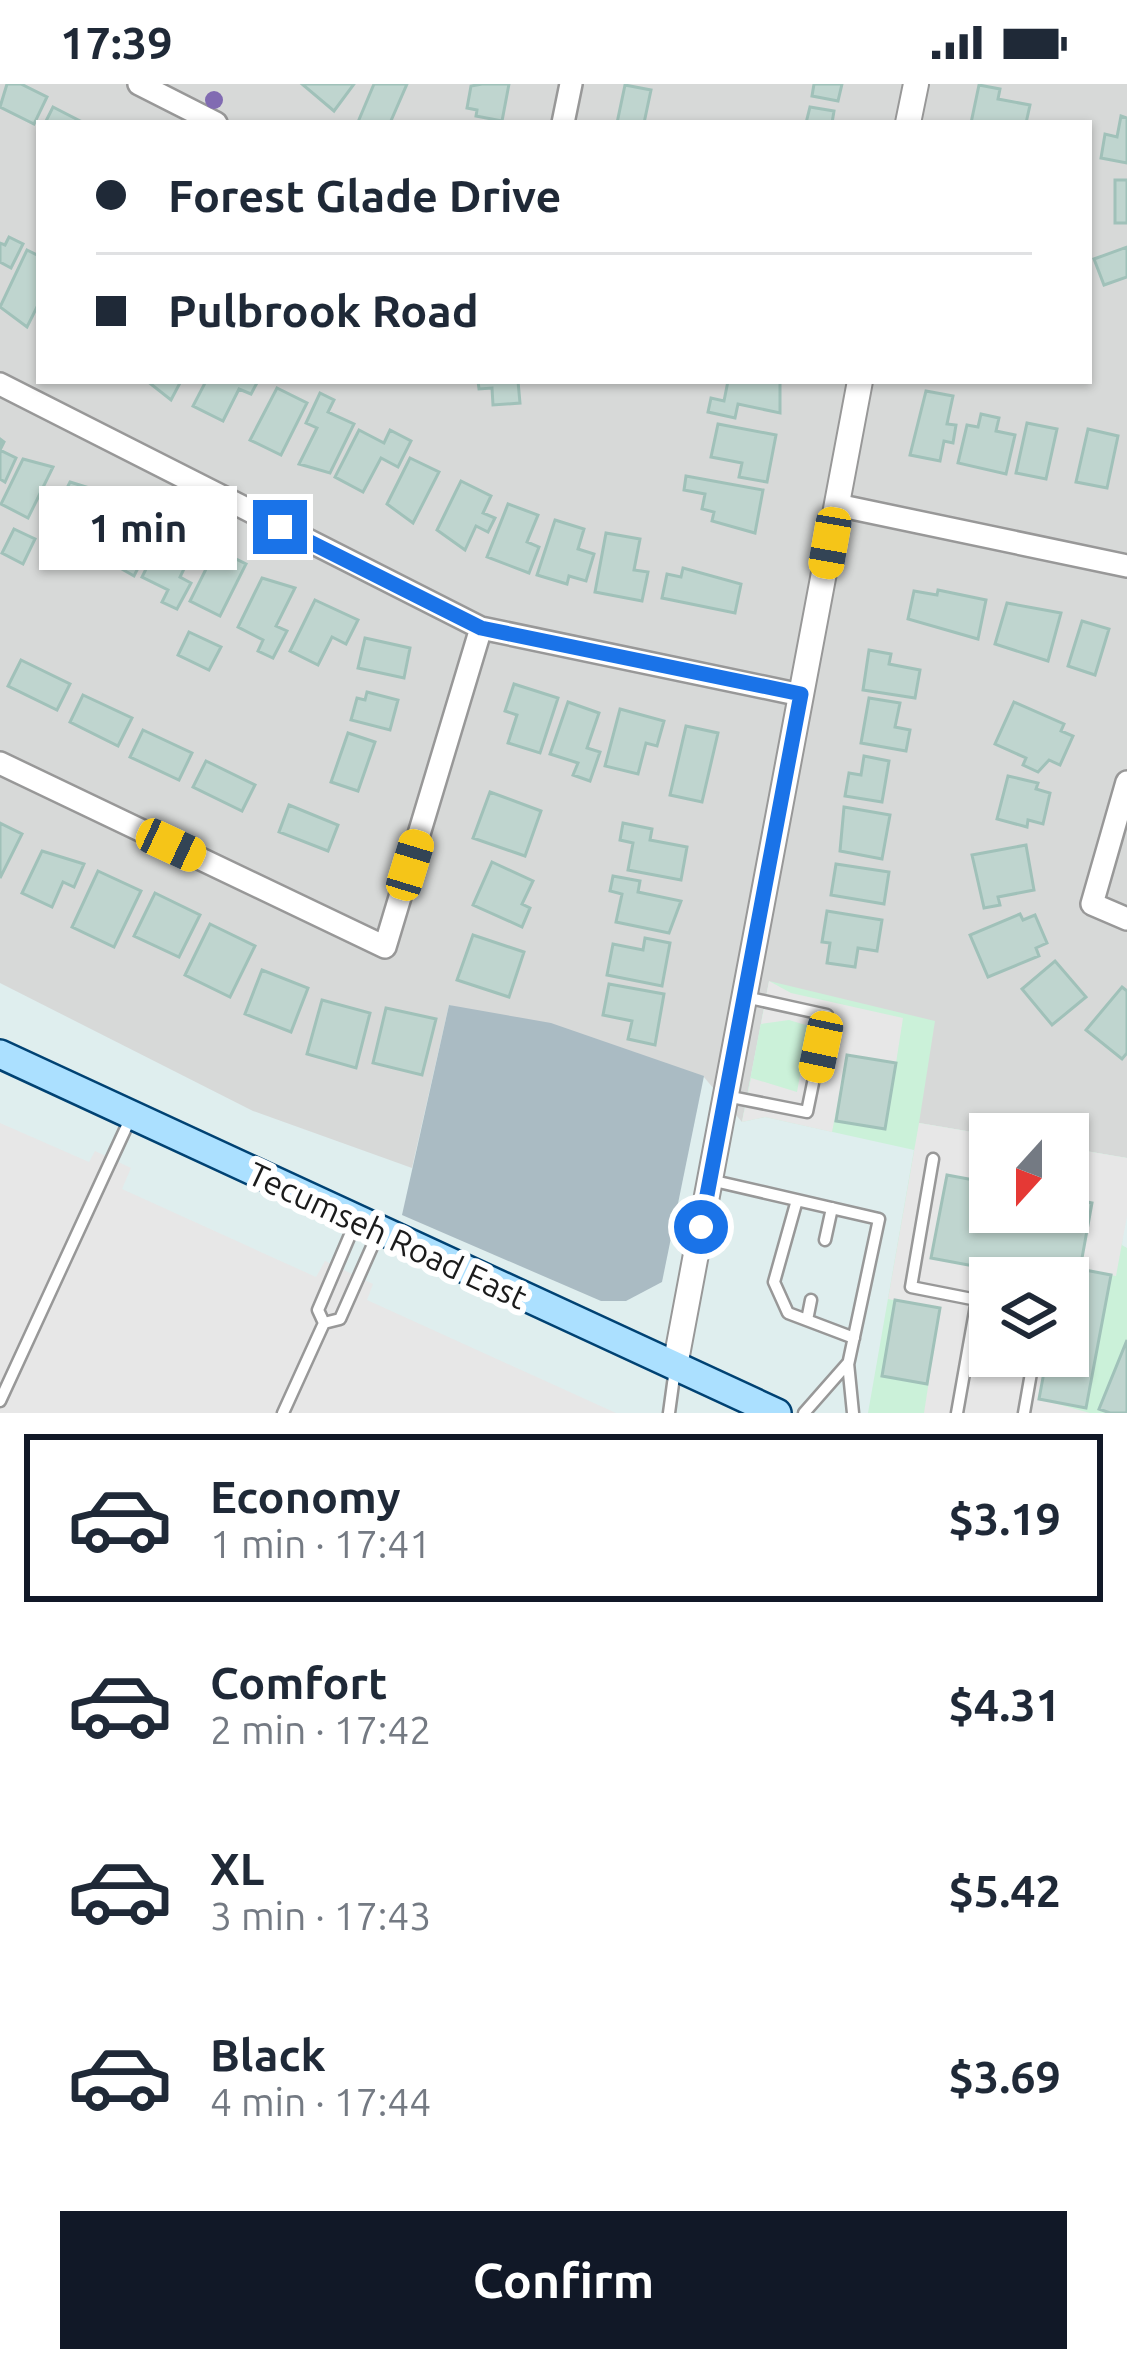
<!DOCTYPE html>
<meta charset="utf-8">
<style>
:root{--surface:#fff;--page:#f2f2f3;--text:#1f2937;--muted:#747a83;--line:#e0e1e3;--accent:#111827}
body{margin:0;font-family:Ubuntu,sans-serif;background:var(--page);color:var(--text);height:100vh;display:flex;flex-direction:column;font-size:45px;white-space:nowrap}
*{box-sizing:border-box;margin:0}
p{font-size:39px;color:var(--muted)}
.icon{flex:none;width:66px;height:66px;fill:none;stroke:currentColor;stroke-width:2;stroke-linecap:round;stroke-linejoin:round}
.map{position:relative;height:1329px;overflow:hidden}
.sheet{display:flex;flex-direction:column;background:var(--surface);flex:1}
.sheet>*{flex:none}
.banner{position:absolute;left:36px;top:36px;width:1056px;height:264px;border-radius:0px;box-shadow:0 3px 9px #0004;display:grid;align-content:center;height:264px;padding:0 60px;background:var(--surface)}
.needle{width:78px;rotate:201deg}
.fabs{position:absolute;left:969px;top:1029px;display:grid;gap:24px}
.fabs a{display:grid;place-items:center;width:120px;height:120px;border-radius:0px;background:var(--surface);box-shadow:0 3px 9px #0004;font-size:60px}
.end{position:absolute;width:54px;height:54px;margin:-27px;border:15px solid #1a73e8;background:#fff;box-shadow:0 0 0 6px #fff}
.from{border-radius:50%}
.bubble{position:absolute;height:84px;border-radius:0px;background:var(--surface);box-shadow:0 3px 9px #0004;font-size:39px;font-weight:600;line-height:84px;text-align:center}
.car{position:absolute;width:36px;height:72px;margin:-36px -18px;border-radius:15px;box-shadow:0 0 9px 3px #0007;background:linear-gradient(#f5c518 24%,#345 0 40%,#f5c518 0 76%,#345 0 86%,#f5c518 0)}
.banner b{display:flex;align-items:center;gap:42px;height:114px;font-size:45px}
.banner b+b{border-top:3px solid var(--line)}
.banner i{width:30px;height:30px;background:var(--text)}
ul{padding:21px 0 0;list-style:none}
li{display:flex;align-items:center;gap:36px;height:168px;margin:0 24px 18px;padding:0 36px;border:6px solid transparent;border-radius:0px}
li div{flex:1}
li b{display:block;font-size:45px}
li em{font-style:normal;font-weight:600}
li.on{border-color:var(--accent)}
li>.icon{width:108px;height:108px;stroke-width:1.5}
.primary-button{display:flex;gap:24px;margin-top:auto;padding:24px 60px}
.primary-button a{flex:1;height:138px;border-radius:0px;background:var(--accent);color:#fff;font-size:48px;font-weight:600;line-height:138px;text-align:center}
.status{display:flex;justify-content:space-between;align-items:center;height:84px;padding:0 60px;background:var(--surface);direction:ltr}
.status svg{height:33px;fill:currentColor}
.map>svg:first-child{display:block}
.residential{fill:#d7d9d8;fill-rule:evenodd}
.commercial{fill:#cbf1d9;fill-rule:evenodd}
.construction{fill:#aabbc3}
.parking{fill:#e7e7e7}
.building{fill:#bfd5cf;stroke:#a0c1b9;stroke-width:3}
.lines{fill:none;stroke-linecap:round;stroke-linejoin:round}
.service-casing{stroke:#989898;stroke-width:15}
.minor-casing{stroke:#989898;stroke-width:26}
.tertiary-casing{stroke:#989898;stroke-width:28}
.secondary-casing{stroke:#004273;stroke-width:32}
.service{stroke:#fff;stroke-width:10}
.minor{stroke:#fff;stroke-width:21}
.tertiary{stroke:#fff;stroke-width:24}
.secondary{stroke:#abe0ff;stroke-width:27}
.tree{fill:#816bb2}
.route{stroke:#1a73e8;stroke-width:15}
.labels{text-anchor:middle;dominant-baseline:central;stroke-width:12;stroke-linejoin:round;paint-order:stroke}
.street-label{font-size:33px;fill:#1b1b1b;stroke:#fff}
</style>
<div class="status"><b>17:39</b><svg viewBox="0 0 49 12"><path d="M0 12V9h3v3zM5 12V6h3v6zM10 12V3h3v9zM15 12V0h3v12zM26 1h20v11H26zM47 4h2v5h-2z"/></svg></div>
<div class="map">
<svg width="1127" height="1329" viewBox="0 0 1127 1329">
<rect width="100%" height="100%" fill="#dfeeee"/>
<!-- residential -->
<path class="residential" d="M 0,0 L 1127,0 L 1127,1074 L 1068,1064 L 1068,1050 L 990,1051 L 919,1039 L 769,898 L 742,1038 L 703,992 L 449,921 L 412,1084 L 253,1027 L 0,899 ZM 39,39 L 1089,39 L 1089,297 L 39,297 Z"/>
<!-- commercial -->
<path class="commercial" d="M 769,897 L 935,937 L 919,1039 L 990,1051 L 990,1128 L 1068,1128 L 1068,1064 L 1127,1074 L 1122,1161 L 1127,1164 L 1127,1329 L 868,1329 L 914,1066 L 765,1033 L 742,1038 ZM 990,1194 L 1068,1194 L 1068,1272 L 990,1272 Z"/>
<!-- construction -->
<path class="construction" d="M 449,921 L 551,939 L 704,992 L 662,1198 L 626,1217 L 601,1217 L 402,1131 Z"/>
<!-- parking -->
<path class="parking" d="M 769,897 L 791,909 L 903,934 L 896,979 L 847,971 L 832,1048 L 765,1033 L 742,1038 L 751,994 L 797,1008 L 809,942 L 789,936 L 761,940 Z
M 0,1039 L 89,1078 L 95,1067 L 131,1084 L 122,1105 L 316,1193 L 325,1177 L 373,1200 L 367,1216 L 616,1329 L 0,1329 Z
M 919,1039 L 990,1051 L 990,1099 L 947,1092 L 932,1173 L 1038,1194 L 990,1194 L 990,1272 L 1047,1272 L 1039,1315 L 1090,1329 L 924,1329 L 940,1225 L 888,1215 Z
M 1068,1064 L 1127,1074 L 1127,1132 L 1116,1192 L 1080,1185 L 1092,1119 L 1068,1114 Z"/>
<!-- building -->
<path class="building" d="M 7,0 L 21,0 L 47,13 L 34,40 L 0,23 Z
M 302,0 L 354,0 L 334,27 Z
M 374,0 L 407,0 L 390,39 L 358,38 Z
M 482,0 L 509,0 L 502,37 L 476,32 L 477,26 L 467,24 L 471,2 Z
M 814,0 L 842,0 L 838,17 L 812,12 Z
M 625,1 L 651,6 L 644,39 L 617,39 Z
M 979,1 L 1000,5 L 998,15 L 1030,21 L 1026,39 L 971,39 Z
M 53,23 L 80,37 L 79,39 L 45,39 Z
M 810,23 L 834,27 L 832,39 L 806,39 Z
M 1121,32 L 1127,34 L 1127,79 L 1101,74 L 1105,50 L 1117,53 Z
M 1115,96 L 1127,96 L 1127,139 L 1115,139 Z
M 9,153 L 23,160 L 11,184 L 0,178 L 0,159 L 5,161 Z
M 1127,163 L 1127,193 L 1104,201 L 1094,175 Z
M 27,166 L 39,172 L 39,219 L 27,243 L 0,223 Z
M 147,297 L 181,297 L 171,316 Z
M 206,297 L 258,297 L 251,310 L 239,305 L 223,337 L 193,322 Z
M 478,297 L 518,297 L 520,319 L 493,321 L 492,304 L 479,305 Z
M 728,297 L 780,297 L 780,329 L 738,320 L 735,334 L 708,328 L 711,314 L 724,317 Z
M 277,304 L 307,319 L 281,371 L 250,356 Z
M 926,307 L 953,312 L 947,340 L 956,341 L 953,359 L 944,357 L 940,377 L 910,371 Z
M 320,309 L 334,316 L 328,328 L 354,340 L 330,389 L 299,380 L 317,344 L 306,339 Z
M 981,330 L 999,334 L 996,347 L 1015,351 L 1006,390 L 958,379 L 967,341 L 978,343 Z
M 1027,339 L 1057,345 L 1046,395 L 1016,389 Z
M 718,340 L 776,351 L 767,398 L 739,393 L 742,379 L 711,373 Z
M 1088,345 L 1118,352 L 1107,404 L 1076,398 Z
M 359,346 L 384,359 L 390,346 L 411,357 L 398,383 L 381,374 L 363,408 L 335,393 Z
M 0,355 L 4,358 L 0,366 L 16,374 L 5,398 L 0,395 Z
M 410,374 L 439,388 L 413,439 L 387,420 Z
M 23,375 L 53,383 L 28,434 L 1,420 Z
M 686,392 L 763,406 L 755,449 L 712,437 L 714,428 L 702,425 L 705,410 L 684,406 Z
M 461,397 L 491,412 L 483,429 L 495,434 L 488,448 L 476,442 L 465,466 L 437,446 Z
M 70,398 L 102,408 L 75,461 L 46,446 Z
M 508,420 L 538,431 L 527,458 L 539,463 L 529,489 L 487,473 Z
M 118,422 L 150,431 L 135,462 L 146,468 L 134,492 L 120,484 L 124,476 L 97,463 Z
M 555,436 L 584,445 L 578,465 L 594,470 L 586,497 L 569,492 L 567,500 L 537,491 Z
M 14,445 L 35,455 L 23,480 L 2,469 Z
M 166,445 L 198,456 L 180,493 L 191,499 L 177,525 L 162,518 L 168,506 L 142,493 Z
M 606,449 L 640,455 L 634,486 L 648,488 L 642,517 L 595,508 Z
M 216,465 L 246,480 L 220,532 L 190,517 Z
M 683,484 L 741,500 L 735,529 L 662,514 L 667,490 L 681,493 Z
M 262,494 L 295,504 L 276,542 L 287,547 L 273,574 L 258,567 L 263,556 L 238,543 Z
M 938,506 L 986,516 L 978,555 L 908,535 L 914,507 L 937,511 Z
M 315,516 L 358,536 L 346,560 L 332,553 L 318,581 L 290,567 Z
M 1007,519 L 1061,529 L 1048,577 L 995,560 Z
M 1082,537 L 1109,545 L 1095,591 L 1068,582 Z
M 189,548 L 221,563 L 209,586 L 178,571 Z
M 365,554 L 410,564 L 404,594 L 358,584 Z
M 869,566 L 891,570 L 889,580 L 920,586 L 915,614 L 863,606 Z
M 21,576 L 70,600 L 57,626 L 8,602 Z
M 514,600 L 558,614 L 540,669 L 508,659 L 517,631 L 505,627 Z
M 367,608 L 398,616 L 390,646 L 351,636 L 357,614 L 365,616 Z
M 83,611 L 132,634 L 118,662 L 70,638 Z
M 869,614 L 900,619 L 895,643 L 910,646 L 906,667 L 861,659 Z
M 568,618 L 599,629 L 587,664 L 600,668 L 590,697 L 573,691 L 578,679 L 550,670 Z
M 1014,618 L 1064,640 L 1061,647 L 1073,652 L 1060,681 L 1049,676 L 1038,688 L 1023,681 L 1026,674 L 995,660 Z
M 620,625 L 664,637 L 657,662 L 646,659 L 638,690 L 605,682 Z
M 686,642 L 718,649 L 702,718 L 670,711 Z
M 143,646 L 192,669 L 179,696 L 130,673 Z
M 348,649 L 375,658 L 358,707 L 331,698 Z
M 864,672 L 889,677 L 882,718 L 845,712 L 849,689 L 861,691 Z
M 206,677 L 255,701 L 242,727 L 193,703 Z
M 1008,692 L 1038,699 L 1036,705 L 1050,709 L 1043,740 L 1028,736 L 1027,743 L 997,735 Z
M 490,708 L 541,727 L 525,772 L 473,754 Z
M 289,721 L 338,741 L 328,767 L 279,748 Z
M 844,723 L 890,731 L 882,775 L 840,767 Z
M 0,739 L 22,750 L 0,794 Z
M 623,739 L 652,745 L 650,756 L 687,763 L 681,796 L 628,786 L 633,759 L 620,756 Z
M 1026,761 L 1034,806 L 998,813 L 1000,821 L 984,824 L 972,771 Z
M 42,767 L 84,780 L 74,803 L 63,798 L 52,823 L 22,809 Z
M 492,778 L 533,797 L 522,820 L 530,824 L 522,843 L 473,821 Z
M 836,780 L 889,788 L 884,820 L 831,811 Z
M 98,787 L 141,807 L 114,863 L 72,843 Z
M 613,792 L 640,797 L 638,808 L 681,817 L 669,849 L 616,838 L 622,810 L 610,807 Z
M 155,809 L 200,831 L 179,873 L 134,852 Z
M 827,827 L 882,836 L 877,867 L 858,864 L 855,883 L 827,879 L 830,859 L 822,858 Z
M 1020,830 L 1023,836 L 1035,831 L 1047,859 L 1036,864 L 1039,872 L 988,893 L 970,851 Z
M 210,840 L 255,862 L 230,913 L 185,891 Z
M 473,851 L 524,868 L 509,913 L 457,896 Z
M 645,854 L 670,859 L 662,902 L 607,891 L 613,860 L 643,866 Z
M 1055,877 L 1086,913 L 1052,941 L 1022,905 Z
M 262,886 L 308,904 L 291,948 L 245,930 Z
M 609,900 L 664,910 L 655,961 L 628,955 L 632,937 L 603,931 Z
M 1122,903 L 1127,907 L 1127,969 L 1122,975 L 1086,946 Z
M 322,916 L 370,929 L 356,984 L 307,970 Z
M 386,924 L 436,935 L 422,991 L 373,979 Z
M 847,971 L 896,979 L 885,1045 L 836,1037 Z
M 947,1091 L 990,1099 L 990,1128 L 1068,1128 L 1068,1114 L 1092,1119 L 1080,1185 L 1111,1191 L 1086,1324 L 1039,1315 L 1047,1272 L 1068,1272 L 1068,1194 L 1038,1194 L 931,1174 Z
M 895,1216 L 940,1224 L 927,1300 L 882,1292 Z
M 1127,1256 L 1127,1329 L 1110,1329 L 1099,1325 Z"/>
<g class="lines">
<!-- service casing -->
<g class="service-casing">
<path id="service" d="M 726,1012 L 807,1028 L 827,931 L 745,913
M 933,1075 L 911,1203 L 977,1216
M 710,1096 L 879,1135 L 848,1281
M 797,1116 L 774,1198 L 788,1229 L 854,1254
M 356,1137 L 318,1226 L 324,1239 L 340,1235 L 379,1147
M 825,1156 L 832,1124
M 807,1236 L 811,1216
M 0,1317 L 131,1033
M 283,1329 L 324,1239
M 669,1329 L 675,1285
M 804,1329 L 848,1279 L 853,1329
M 957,1329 L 977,1216 L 990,1218
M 1024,1329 L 1034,1272"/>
</g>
<!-- minor casing -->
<g class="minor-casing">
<path id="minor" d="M 139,0 L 216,39
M 563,39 L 571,0
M 0,300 L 481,544 L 801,611
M 837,421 L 1127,482
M 0,679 L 385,863 L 481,544
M 1127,698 L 1092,820 L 1127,835"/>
</g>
<!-- tertiary casing -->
<g class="tertiary-casing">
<path id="tertiary" d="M 908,39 L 916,0
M 675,1282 L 860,297"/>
</g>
<!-- secondary casing -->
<g class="secondary-casing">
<path id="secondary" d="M 0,970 L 777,1329"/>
</g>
<!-- service -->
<use href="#service" class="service"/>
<!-- minor -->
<use href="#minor" class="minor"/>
<!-- tertiary -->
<use href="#tertiary" class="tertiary"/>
<!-- secondary -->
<use href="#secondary" class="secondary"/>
</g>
<!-- trees -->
<circle class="tree" cx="214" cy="16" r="9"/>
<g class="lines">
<!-- route -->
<path class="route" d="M 280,443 L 481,544 L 801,610 L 701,1143"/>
</g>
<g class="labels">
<!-- street labels -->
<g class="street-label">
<text transform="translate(388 1151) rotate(25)">Tecumseh Road East</text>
</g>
</g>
</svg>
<div class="fabs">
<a><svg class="needle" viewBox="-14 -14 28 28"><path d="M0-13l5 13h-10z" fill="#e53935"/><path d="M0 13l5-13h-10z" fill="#747a83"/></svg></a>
<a><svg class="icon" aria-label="layers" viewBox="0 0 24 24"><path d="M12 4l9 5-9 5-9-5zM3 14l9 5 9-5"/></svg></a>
</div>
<i class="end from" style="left:701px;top:1143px"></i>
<i class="end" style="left:280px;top:443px"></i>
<div class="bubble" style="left:39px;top:402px;width:198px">1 min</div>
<i class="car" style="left:830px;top:459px;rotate:190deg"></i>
<i class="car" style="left:171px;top:761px;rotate:115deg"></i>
<i class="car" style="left:410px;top:781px;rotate:17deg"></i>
<i class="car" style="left:821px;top:963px;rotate:192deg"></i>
<div class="banner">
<b><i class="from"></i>Forest Glade Drive</b>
<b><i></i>Pulbrook Road</b>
</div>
</div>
<section class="sheet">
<ul>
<li class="on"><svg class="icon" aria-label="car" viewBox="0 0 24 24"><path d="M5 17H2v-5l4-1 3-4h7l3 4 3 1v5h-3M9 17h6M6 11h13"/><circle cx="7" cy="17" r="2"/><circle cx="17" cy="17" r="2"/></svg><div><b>Economy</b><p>1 min · 17:41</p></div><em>$3.19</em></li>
<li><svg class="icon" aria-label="car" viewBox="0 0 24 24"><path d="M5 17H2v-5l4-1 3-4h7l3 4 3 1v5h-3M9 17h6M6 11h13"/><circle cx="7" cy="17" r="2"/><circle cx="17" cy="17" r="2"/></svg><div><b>Comfort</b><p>2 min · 17:42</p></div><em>$4.31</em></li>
<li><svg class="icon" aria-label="car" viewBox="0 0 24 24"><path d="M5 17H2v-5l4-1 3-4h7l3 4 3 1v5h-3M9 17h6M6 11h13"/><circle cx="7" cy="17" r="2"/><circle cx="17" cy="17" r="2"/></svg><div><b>XL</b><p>3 min · 17:43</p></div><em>$5.42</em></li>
<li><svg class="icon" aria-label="car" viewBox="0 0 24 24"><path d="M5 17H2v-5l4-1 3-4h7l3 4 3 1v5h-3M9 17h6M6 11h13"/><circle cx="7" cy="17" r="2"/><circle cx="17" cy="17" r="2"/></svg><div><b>Black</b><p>4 min · 17:44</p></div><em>$3.69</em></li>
</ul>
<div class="primary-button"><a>Confirm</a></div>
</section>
